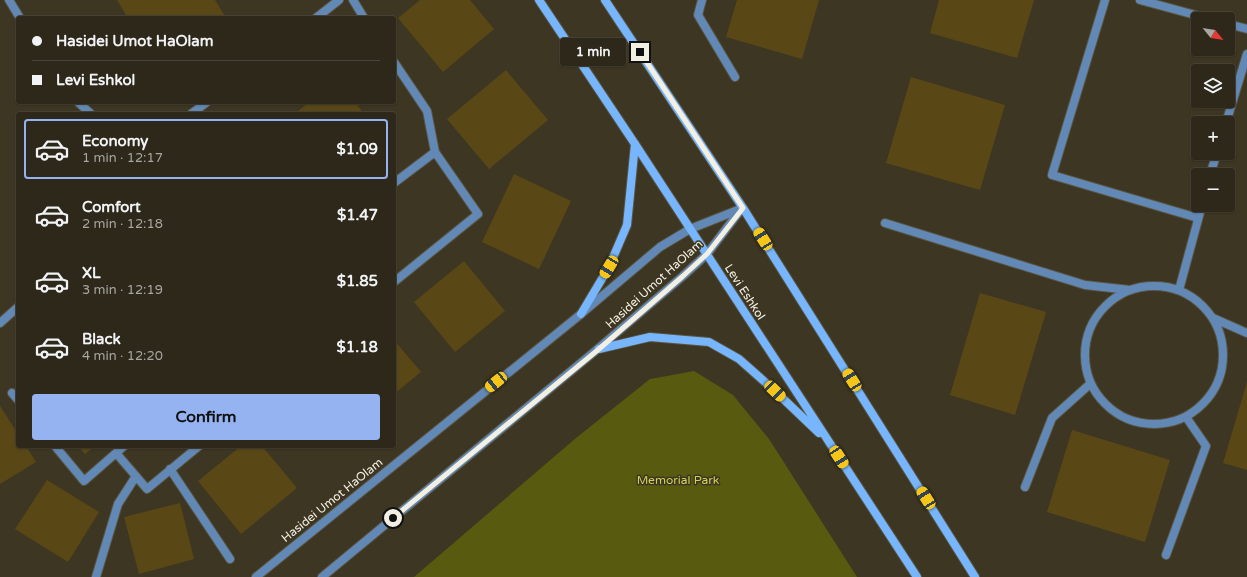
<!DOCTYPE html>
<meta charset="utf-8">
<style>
:root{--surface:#2e281a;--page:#363023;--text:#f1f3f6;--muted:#a7a6a2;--line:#494439;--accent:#95b2f1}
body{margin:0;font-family:"Varela Round",sans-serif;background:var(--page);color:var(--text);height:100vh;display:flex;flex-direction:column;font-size:15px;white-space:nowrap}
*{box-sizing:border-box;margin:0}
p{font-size:13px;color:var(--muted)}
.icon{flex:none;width:22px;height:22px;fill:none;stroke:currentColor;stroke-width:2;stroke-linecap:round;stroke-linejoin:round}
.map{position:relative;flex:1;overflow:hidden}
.details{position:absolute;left:16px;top:112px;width:380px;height:336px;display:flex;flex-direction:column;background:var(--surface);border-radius:4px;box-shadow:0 1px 3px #0004,0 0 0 1px var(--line)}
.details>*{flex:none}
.banner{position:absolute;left:16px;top:16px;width:380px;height:88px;border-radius:4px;box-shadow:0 1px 3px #0004,0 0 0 1px var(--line);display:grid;align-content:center;height:88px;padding:0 16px;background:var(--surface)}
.needle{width:26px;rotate:120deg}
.fabs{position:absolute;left:1191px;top:12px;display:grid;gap:8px}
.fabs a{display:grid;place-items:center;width:44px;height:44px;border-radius:4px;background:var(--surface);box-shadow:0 1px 3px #0004,0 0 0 1px var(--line);font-size:20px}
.end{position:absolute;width:18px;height:18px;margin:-9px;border:5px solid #f3efe3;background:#111;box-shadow:0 0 0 2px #111}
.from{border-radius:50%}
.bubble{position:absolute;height:28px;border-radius:4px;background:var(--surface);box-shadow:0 1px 3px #0004,0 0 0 1px var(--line);font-size:13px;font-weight:800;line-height:28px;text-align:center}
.car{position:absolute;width:12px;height:24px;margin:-12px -6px;border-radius:5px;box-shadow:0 0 3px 1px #0007;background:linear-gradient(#f5c518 24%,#345 0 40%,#f5c518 0 76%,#345 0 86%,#f5c518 0)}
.banner b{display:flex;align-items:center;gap:14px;height:38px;font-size:15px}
.banner b+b{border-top:1px solid var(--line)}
.banner i{width:10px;height:10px;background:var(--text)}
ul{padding:7px 0 0;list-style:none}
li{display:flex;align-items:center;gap:12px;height:60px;margin:0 8px 6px;padding:0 8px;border:2px solid transparent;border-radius:4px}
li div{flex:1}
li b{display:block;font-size:15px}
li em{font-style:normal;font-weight:800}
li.on{border-color:var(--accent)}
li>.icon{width:36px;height:36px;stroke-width:1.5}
.action{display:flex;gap:8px;margin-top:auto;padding:8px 16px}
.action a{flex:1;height:46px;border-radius:4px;background:var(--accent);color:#111;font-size:16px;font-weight:800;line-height:46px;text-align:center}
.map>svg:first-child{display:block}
.green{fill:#585a10}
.building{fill:#594816}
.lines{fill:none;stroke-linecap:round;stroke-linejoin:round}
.service-casing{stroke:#5a5441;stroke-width:10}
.minor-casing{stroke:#5a5441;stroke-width:10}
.tertiary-casing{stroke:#5a5441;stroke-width:10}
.secondary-casing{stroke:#5a5441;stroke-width:10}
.service{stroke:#6289b5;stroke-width:8}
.minor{stroke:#6289b5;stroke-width:8}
.tertiary{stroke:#6289b5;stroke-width:8}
.secondary{stroke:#77b6fc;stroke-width:8}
.route{stroke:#f3efe3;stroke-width:5}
.labels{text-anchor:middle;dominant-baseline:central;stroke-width:3;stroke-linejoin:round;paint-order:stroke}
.street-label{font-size:12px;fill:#f3efe3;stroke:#3d3622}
.park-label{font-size:12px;fill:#cfd356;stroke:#3d3622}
</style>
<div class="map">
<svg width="1247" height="577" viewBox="0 0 1247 577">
<rect width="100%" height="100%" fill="#3d3622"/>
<!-- green -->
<path class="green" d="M 694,371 L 733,395 L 769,439 L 857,577 L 414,577 L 576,438 L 650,379 Z"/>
<!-- building -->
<path class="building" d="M 117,0 L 215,0 L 226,18 L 128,18 Z
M 420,0 L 470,0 L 494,29 L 443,72 L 398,18 Z
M 737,0 L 819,0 L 802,59 L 726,37 Z
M 939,0 L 1034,0 L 1017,58 L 930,33 Z
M 506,70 L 548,120 L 489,169 L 447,119 Z
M 911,77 L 1005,105 L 980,190 L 886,163 Z
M 309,102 L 355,102 L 364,114 L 295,114 Z
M 514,174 L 571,201 L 539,269 L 482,242 Z
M 464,261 L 505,311 L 455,352 L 414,302 Z
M 980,293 L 1046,312 L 1015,415 L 950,395 Z
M 394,340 L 421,372 L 394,394 Z
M 1247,382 L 1247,470 L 1223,463 Z
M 0,406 L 18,434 L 18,446 L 26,446 L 36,462 L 0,484 Z
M 1072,430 L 1170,460 L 1145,542 L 1047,512 Z
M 78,446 L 95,446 L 85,454 Z
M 241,446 L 262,446 L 297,488 L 241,534 L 198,481 Z
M 47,480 L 99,512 L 68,562 L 15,529 Z
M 180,503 L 194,559 L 139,574 L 124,517 Z"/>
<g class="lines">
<!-- service casing -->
<g class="service-casing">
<path id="service" d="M 353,0 L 364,18
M 702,0 L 698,15 L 735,77
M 1105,0 L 1052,175 L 1198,218
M 1140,0 L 1210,19
M 1228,24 L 1247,29
M 394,62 L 427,111 L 435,152
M 394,183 L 435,152 L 478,214 L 394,282
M 885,223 L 1085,285 L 1130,290
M1085 355a69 69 0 1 1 138 0a69 69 0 1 1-138 0Z
M 1213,318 L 1247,333
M 12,393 L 18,400
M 55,446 L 84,481 L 124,446
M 116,453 L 147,489 L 199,446
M 170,469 L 230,559
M 1025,487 L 1052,418 L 1090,384
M 1166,555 L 1206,446 L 1186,417
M 96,577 L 118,504 L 136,476"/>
</g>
<!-- minor casing -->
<g class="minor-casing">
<path id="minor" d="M 9,0 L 20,18
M 316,18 L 339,0
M 78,102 L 91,114
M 191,114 L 207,102
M 1226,123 L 1247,54
M 1210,175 L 1217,153
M 1179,290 L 1202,205
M 0,323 L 18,307"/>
</g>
<!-- tertiary casing -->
<g class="tertiary-casing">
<path id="tertiary" d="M 256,577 L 581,314 L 660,247 L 690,229 L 743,208
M 322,577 L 594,352 L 683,276 L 707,254 L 742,208"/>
</g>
<!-- secondary casing -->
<g class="secondary-casing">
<path id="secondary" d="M 539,0 L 635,144 L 917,577
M 605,0 L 743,208 L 975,577
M 581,314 L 609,267 L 627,225 L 635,144
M 599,349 L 650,337 L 709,342 L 739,359 L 775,391 L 819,433"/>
</g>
<!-- service -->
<use href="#service" class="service"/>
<!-- minor -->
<use href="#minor" class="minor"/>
<!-- tertiary -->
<use href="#tertiary" class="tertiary"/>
<!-- secondary -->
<use href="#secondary" class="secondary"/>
</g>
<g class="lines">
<!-- route -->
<path class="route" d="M 393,518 L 599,349 L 683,276 L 707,254 L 743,208 L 640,52"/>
</g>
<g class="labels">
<!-- street labels -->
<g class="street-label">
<text transform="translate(654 284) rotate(-42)">Hasidei Umot HaOlam</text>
<text transform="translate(745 292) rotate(57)">Levi Eshkol</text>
<text transform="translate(332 500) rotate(-39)">Hasidei Umot HaOlam</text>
</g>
<!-- park labels -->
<g class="park-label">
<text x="678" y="480">Memorial Park</text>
</g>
</g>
</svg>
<div class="fabs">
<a><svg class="needle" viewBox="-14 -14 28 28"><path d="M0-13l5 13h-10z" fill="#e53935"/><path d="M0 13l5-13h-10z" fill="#a7a6a2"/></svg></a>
<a><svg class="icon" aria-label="layers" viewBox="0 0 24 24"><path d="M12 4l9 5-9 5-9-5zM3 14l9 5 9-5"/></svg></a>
<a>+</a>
<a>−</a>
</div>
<i class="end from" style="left:393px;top:518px"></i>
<i class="end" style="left:640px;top:52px"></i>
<div class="bubble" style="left:560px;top:38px;width:66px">1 min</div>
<i class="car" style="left:763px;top:239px;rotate:328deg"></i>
<i class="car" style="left:609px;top:267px;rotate:211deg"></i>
<i class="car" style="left:852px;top:380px;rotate:328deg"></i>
<i class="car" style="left:496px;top:382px;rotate:231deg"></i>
<i class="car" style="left:775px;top:391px;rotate:134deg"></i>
<i class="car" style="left:839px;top:457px;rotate:147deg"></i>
<i class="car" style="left:926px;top:498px;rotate:328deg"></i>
<div class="banner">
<b><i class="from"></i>Hasidei Umot HaOlam</b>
<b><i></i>Levi Eshkol</b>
</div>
<section class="details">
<ul>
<li class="on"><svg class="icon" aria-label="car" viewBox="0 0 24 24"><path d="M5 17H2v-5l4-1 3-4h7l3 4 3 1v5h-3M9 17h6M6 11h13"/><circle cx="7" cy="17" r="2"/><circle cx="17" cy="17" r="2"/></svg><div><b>Economy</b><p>1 min · 12:17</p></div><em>$1.09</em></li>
<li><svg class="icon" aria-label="car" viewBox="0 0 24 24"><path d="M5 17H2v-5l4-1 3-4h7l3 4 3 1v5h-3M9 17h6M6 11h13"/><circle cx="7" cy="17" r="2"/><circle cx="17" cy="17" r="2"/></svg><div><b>Comfort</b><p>2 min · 12:18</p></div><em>$1.47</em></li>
<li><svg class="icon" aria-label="car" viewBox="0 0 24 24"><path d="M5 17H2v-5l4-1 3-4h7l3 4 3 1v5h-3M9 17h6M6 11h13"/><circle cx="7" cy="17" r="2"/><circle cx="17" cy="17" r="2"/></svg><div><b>XL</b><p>3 min · 12:19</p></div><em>$1.85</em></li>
<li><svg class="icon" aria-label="car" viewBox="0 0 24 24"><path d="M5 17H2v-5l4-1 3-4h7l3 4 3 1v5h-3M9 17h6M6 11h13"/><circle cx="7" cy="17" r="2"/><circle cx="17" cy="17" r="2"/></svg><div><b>Black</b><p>4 min · 12:20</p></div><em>$1.18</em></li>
</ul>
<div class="action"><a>Confirm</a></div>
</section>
</div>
